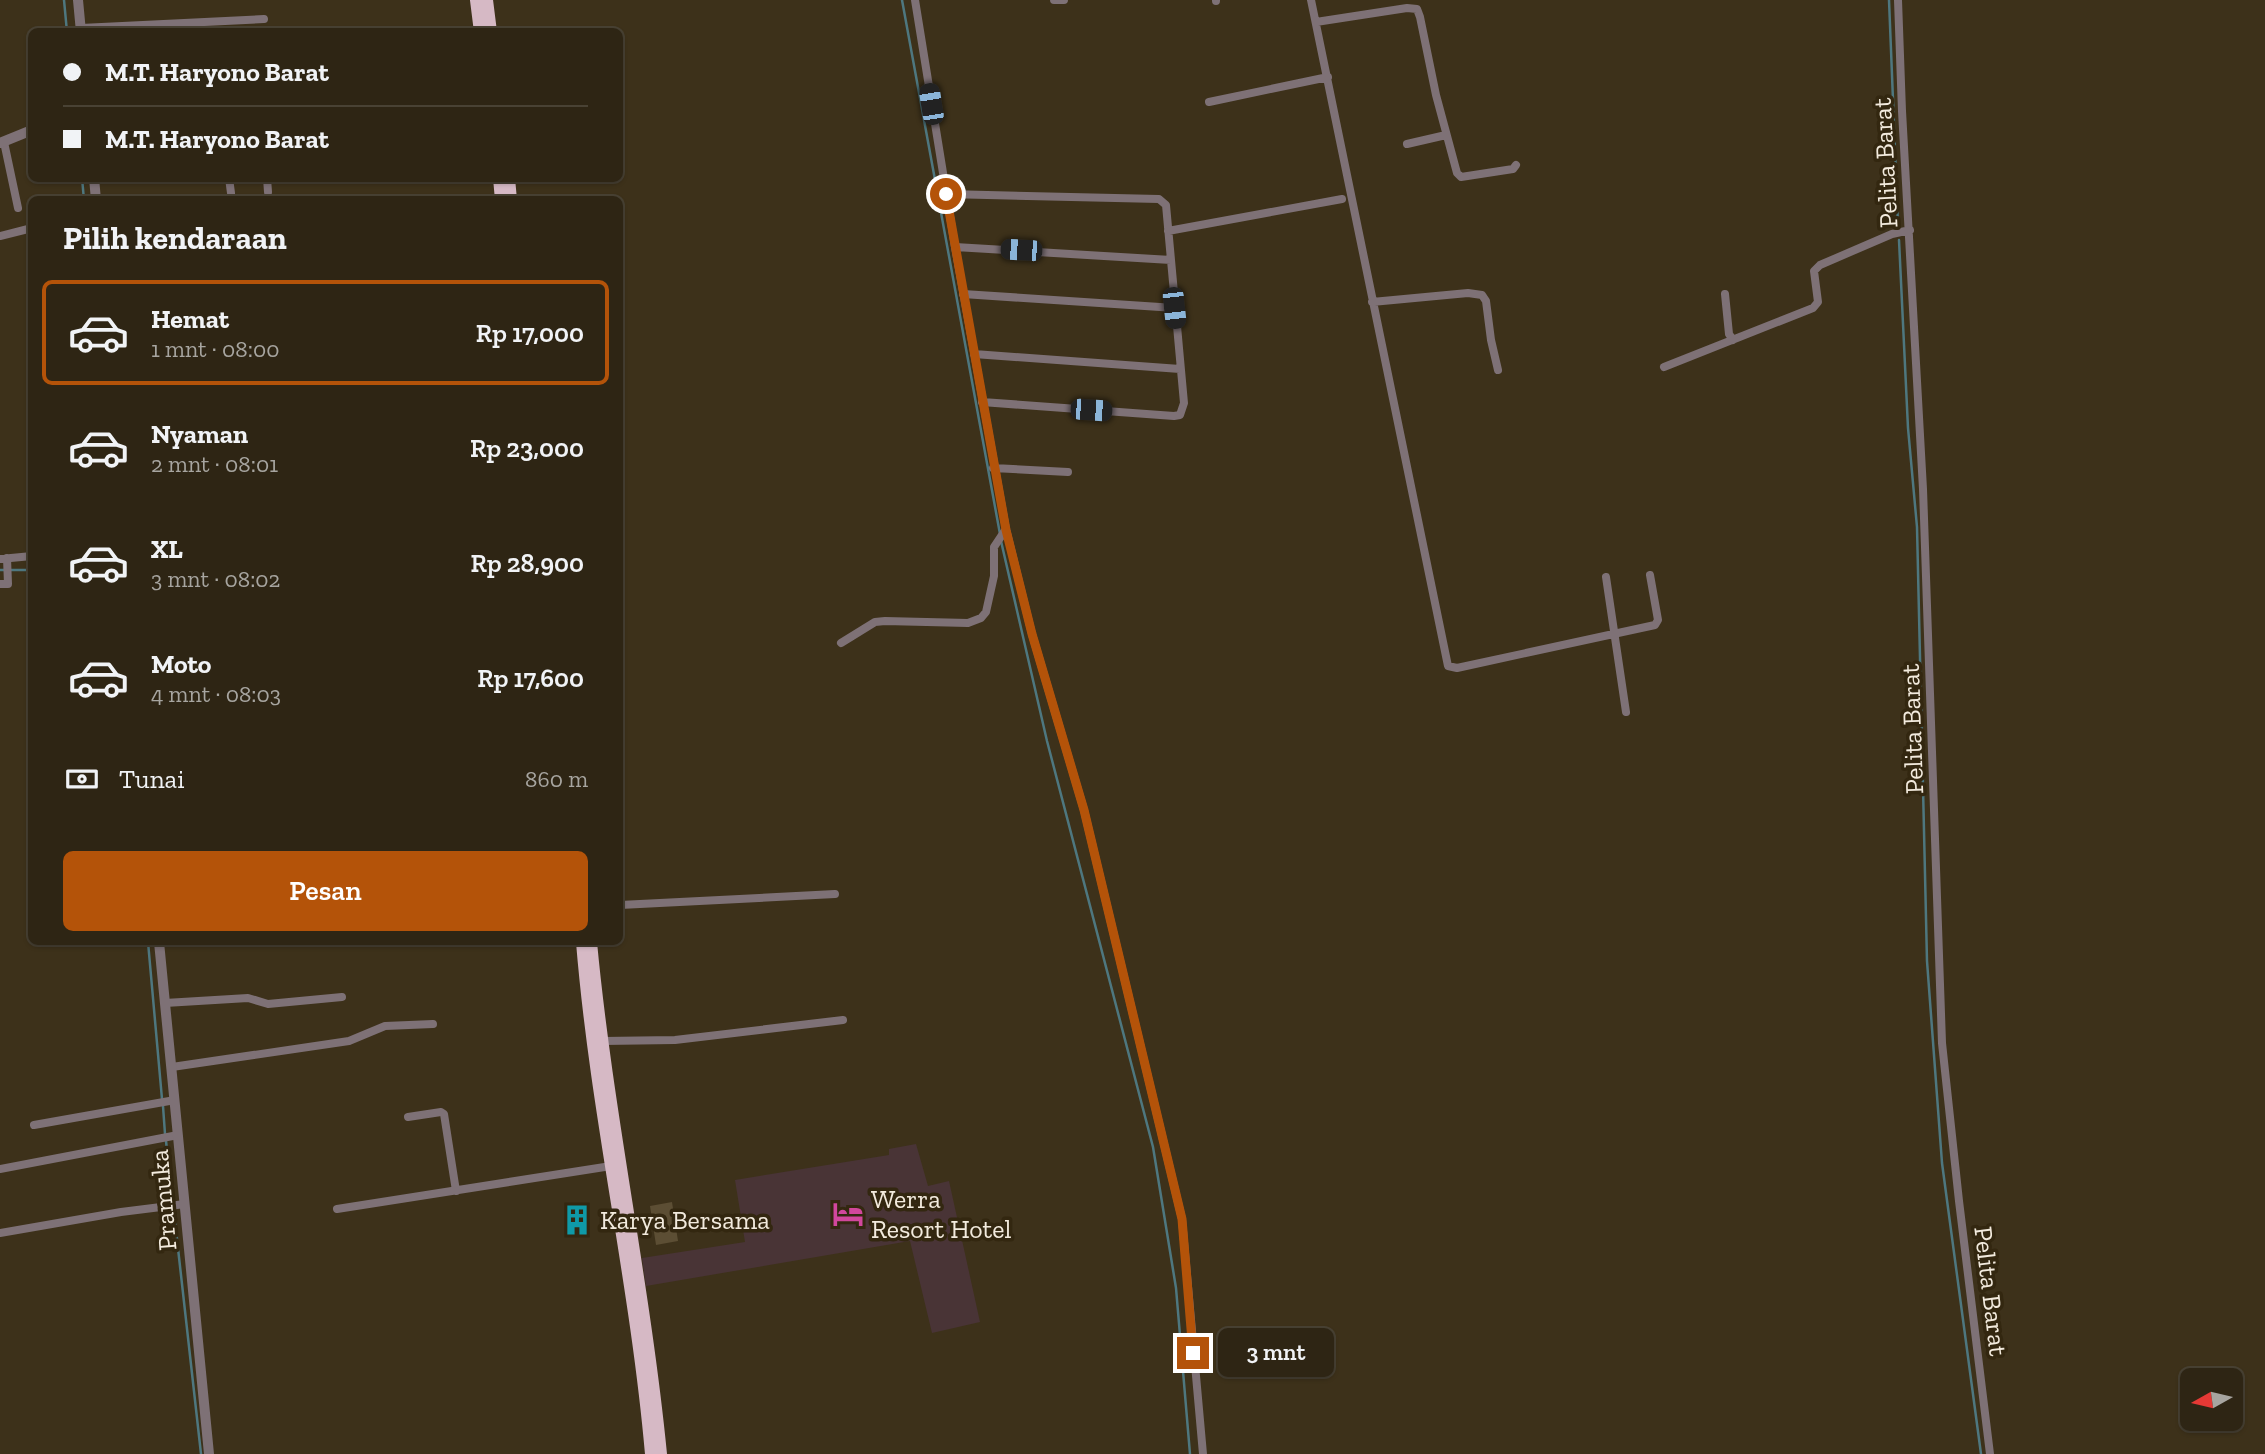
<!DOCTYPE html>
<html lang="id">
<meta charset="utf-8">
<style>
:root{--surface:#2e2514;--page:#362d1d;--text:#f1f3f6;--muted:#a7a5a0;--line:#494234;--accent:#b45309}
body{margin:0;font-family:"Zilla Slab",serif;background:var(--page);color:var(--text);height:100vh;display:flex;flex-direction:column;font-size:26px;white-space:nowrap}
*{box-sizing:border-box;margin:0}
p{font-size:23px;color:var(--muted)}
.icon{flex:none;width:38px;height:38px;fill:none;stroke:currentColor;stroke-width:2;stroke-linecap:round;stroke-linejoin:round}
.map{position:relative;flex:1;overflow:hidden}
.panel{position:absolute;left:28px;top:196px;width:595px;height:749px;display:flex;flex-direction:column;background:var(--surface);border-radius:10px;box-shadow:0 2px 5px #0004,0 0 0 2px var(--line)}
.panel>*{flex:none}
.guide{position:absolute;left:28px;top:28px;width:595px;height:154px;border-radius:10px;box-shadow:0 2px 5px #0004,0 0 0 2px var(--line);display:grid;align-content:center;height:154px;padding:0 35px;background:var(--surface)}
.needle{width:46px;rotate:262deg}
.tools{position:absolute;left:2180px;top:1368px;display:grid;gap:14px}
.tools a{display:grid;place-items:center;width:63px;height:63px;border-radius:10px;background:var(--surface);box-shadow:0 2px 5px #0004,0 0 0 2px var(--line);font-size:35px}
.end{position:absolute;width:32px;height:32px;margin:-16px;border:9px solid #b45309;background:#fff;box-shadow:0 0 0 4px #fff}
.from{border-radius:50%}
.bubble{position:absolute;height:49px;border-radius:10px;background:var(--surface);box-shadow:0 2px 5px #0004,0 0 0 2px var(--line);font-size:23px;font-weight:600;line-height:49px;text-align:center}
.car{position:absolute;width:21px;height:42px;margin:-21px -10px;border-radius:9px;box-shadow:0 0 5px 2px #0007;background:linear-gradient(#222 24%,#8ab4d8 0 40%,#222 0 76%,#8ab4d8 0 86%,#222 0)}
.guide b{display:flex;align-items:center;gap:24px;height:66px;font-size:26px}
.guide b+b{border-top:2px solid var(--line)}
.guide i{width:18px;height:18px;background:var(--text)}
ul{padding:0;list-style:none}
li{display:flex;align-items:center;gap:21px;height:105px;margin:0 14px 10px;padding:0 21px;border:4px solid transparent;border-radius:10px}
li div{flex:1}
li b{display:block;font-size:26px}
li em{font-style:normal;font-weight:600}
li.active{border-color:var(--accent)}
li>.icon{width:63px;height:63px;stroke-width:1.5}
h2{padding:0 35px;font-size:32px;line-height:84px}
.pay{display:flex;align-items:center;gap:18px;height:77px;padding:0 35px;font-size:26px}
.pay p{margin-inline-start:auto}
.primary-button{display:flex;gap:14px;margin-top:auto;padding:14px 35px}
.primary-button a{flex:1;height:80px;border-radius:10px;background:var(--accent);color:#fff;font-size:28px;font-weight:600;line-height:80px;text-align:center}
.map>svg:first-child{display:block}
.commercial{fill:#493436}
.green{fill:#5c4e34}
.lines{fill:none;stroke-linecap:round;stroke-linejoin:round}
.stream{stroke:#4e777f;stroke-width:2.5}
.minor{stroke:#7e7176;stroke-width:8}
.tertiary{stroke:#7e7176;stroke-width:10}
.trunk{stroke:#d6b9c5;stroke-width:12}
.route{stroke:#b45309;stroke-width:9}
.labels{text-anchor:middle;dominant-baseline:central;stroke-width:7;stroke-linejoin:round;paint-order:stroke}
.street-label{font-size:26px;fill:#f3ebde;stroke:#332710}
.poi-label{font-size:26px;fill:#f3ebde;stroke:#332710;text-anchor:start}
</style>
<div class="map">
<svg width="2265" height="1454" viewBox="0 0 2265 1454">
<rect width="100%" height="100%" fill="#3d311a"/>
<!-- commercial -->
<path class="commercial" d="M 916,1144 L 928,1186 L 949,1181 L 980,1322 L 932,1333 L 910,1241 L 646,1286 L 642,1258 L 745,1242 L 735,1180 L 889,1155 L 889,1149 Z"/>
<!-- green -->
<path class="green" d="M 672,1202 L 678,1241 L 656,1245 L 650,1206 Z"/>
<g class="lines">
<!-- stream -->
<path class="stream" d="M 64,0 L 67,32
M 902,0 L 1000,534
M 1889,0 L 1898,225
M 82,178 L 84,200
M 1899,240 L 1908,428 L 1917,527 L 1927,961 L 1942,1163 L 1981,1454
M 1001,541 L 1047,741 L 1153,1147 L 1176,1288 L 1190,1454
M 0,570 L 32,570
M 148,942 L 162,1099
M 163,1106 L 165,1134
M 166,1141 L 201,1454"/>
<!-- minor -->
<path class="minor" d="M 915,0 L 955,247 L 1006,529 L 1032,634 L 1084,810 L 1182,1219 L 1203,1454
M 1054,0 L 1064,0
M 1216,0 L 1216,1
M 1311,0 L 1448,666 L 1457,668 L 1655,625 L 1658,620 L 1650,575
M 1898,0 L 1902,111 L 1923,489 L 1942,1043 L 1959,1201 L 1990,1454
M 1316,22 L 1407,8 L 1417,9 L 1420,17 L 1436,95 L 1457,173 L 1461,177 L 1513,169 L 1516,165
M 81,28 L 264,19
M 1209,102 L 1328,77
M 4,142 L 18,208
M 1407,144 L 1446,135
M 229,178 L 231,193
M 267,178 L 268,192
M 946,194 L 1159,199 L 1166,205 L 1184,403 L 1180,415 L 1174,416 L 982,402
M 1168,231 L 1342,199
M 0,236 L 32,228
M 955,247 L 1171,260
M 963,294 L 1175,308
M 1725,294 L 1729,334 L 1733,340
M 1372,302 L 1468,293 L 1482,295 L 1486,301 L 1491,340 L 1498,370
M 974,354 L 1180,369
M 1664,367 L 1813,308 L 1818,302 L 1814,271 L 1820,265 L 1892,234 L 1910,230
M 993,468 L 1068,472
M 0,559 L 32,556
M 1606,577 L 1626,712
M 0,584 L 8,584 L 7,558
M 841,643 L 875,622 L 885,621 L 968,623 L 981,618 L 986,612 L 994,576 L 994,547 L 1006,529
M 620,905 L 835,894
M 165,1003 L 248,998 L 268,1004 L 342,997
M 603,1041 L 675,1040 L 843,1020
M 172,1067 L 349,1041 L 385,1026 L 433,1024
M 408,1117 L 441,1112 L 444,1114 L 456,1191
M 34,1125 L 175,1100
M 0,1169 L 178,1135
M 337,1209 L 611,1166
M 0,1233 L 121,1212 L 185,1204"/>
<!-- tertiary -->
<path class="tertiary" d="M 78,0 L 81,32
M 0,143 L 32,130
M 94,178 L 96,200
M 159,942 L 209,1454"/>
<!-- trunk -->
<path class="trunk" d="M 476,0 L 480,32
M 487,0 L 491,32
M 499,178 L 501,200
M 509,178 L 511,200
M 582,942 C 596,1114 636,1282 651,1454
M 591,942 C 607,1113 644,1282 661,1454"/>
</g>
<g class="lines">
<!-- route -->
<path class="route" d="M 946,194 L 1006,530 L 1032,634 L 1084,810 L 1182,1219 L 1193,1353"/>
</g>
<!-- icons -->
<defs>
<g id="hotel-bare" transform="scale(2.415)"><path d="M-6-4.5h1.5V1H6V5H4.5V3h-9V5H-6ZM-4 0a1.8 1.8 0 1 1 3.6 0ZM.5 0V-2.5h3Q6-2.5 6 0Z" fill="#d1479c" stroke="#332710" stroke-width="2.5" paint-order="stroke"/></g>
<g id="building-bare" transform="scale(2.415)"><path d="M-4-6H4V6H1V3H-1V6H-4ZM-2.5-4.3h1.7v1.8h-1.7ZM.8-4.3h1.7v1.8H.8ZM-2.5-1h1.7V.8h-1.7ZM.8-1h1.7V.8H.8Z" fill="#0f9aa8" stroke="#332710" stroke-width="2.5" paint-order="stroke"/></g>
</defs>
<g fill-rule="evenodd">
<use href="#hotel-bare" x="848" y="1214"/>
<use href="#building-bare" x="577" y="1220"/>
</g>
<g class="labels">
<!-- street labels -->
<g class="street-label">
<text transform="translate(1885 163) rotate(-93)">Pelita Barat</text>
<text transform="translate(1912 729) rotate(-92)">Pelita Barat</text>
<text transform="translate(163 1200) rotate(-95)">Pramuka</text>
<text transform="translate(1991 1291) rotate(83)">Pelita Barat</text>
</g>
<!-- poi labels -->
<g class="poi-label">
<text x="871" y="1199">Werra<tspan x="871" dy="30">Resort Hotel</tspan></text>
<text x="600" y="1220">Karya Bersama</text>
</g>
</g>
</svg>
<div class="tools">
<a><svg class="needle" viewBox="-14 -14 28 28"><path d="M0-13l5 13h-10z" fill="#e53935"/><path d="M0 13l5-13h-10z" fill="#a7a5a0"/></svg></a>
</div>
<i class="end from" style="left:946px;top:194px"></i>
<i class="end" style="left:1193px;top:1353px"></i>
<div class="bubble" style="left:1218px;top:1328px;width:116px">3 mnt</div>
<i class="car" style="left:931px;top:104px;rotate:351deg"></i>
<i class="car" style="left:1021px;top:250px;rotate:273deg"></i>
<i class="car" style="left:1174px;top:308px;rotate:174deg"></i>
<i class="car" style="left:1091px;top:410px;rotate:94deg"></i>
<div class="guide">
<b><i class="from"></i>M.T. Haryono Barat</b>
<b><i></i>M.T. Haryono Barat</b>
</div>
<section class="panel">
<h2>Pilih kendaraan</h2>
<ul>
<li class="active"><svg class="icon" aria-label="car" viewBox="0 0 24 24"><path d="M5 17H2v-5l4-1 3-4h7l3 4 3 1v5h-3M9 17h6M6 11h13"/><circle cx="7" cy="17" r="2"/><circle cx="17" cy="17" r="2"/></svg><div><b>Hemat</b><p>1 mnt · 08:00</p></div><em>Rp 17,000</em></li>
<li><svg class="icon" aria-label="car" viewBox="0 0 24 24"><path d="M5 17H2v-5l4-1 3-4h7l3 4 3 1v5h-3M9 17h6M6 11h13"/><circle cx="7" cy="17" r="2"/><circle cx="17" cy="17" r="2"/></svg><div><b>Nyaman</b><p>2 mnt · 08:01</p></div><em>Rp 23,000</em></li>
<li><svg class="icon" aria-label="car" viewBox="0 0 24 24"><path d="M5 17H2v-5l4-1 3-4h7l3 4 3 1v5h-3M9 17h6M6 11h13"/><circle cx="7" cy="17" r="2"/><circle cx="17" cy="17" r="2"/></svg><div><b>XL</b><p>3 mnt · 08:02</p></div><em>Rp 28,900</em></li>
<li><svg class="icon" aria-label="car" viewBox="0 0 24 24"><path d="M5 17H2v-5l4-1 3-4h7l3 4 3 1v5h-3M9 17h6M6 11h13"/><circle cx="7" cy="17" r="2"/><circle cx="17" cy="17" r="2"/></svg><div><b>Moto</b><p>4 mnt · 08:03</p></div><em>Rp 17,600</em></li>
</ul>
<div class="pay"><svg class="icon" aria-label="cash" viewBox="0 0 24 24"><path d="M3 7h18v10H3z"/><circle cx="12" cy="12" r="2"/></svg>Tunai<p>860 m</p></div>
<div class="primary-button"><a>Pesan</a></div>
</section>
</div>
